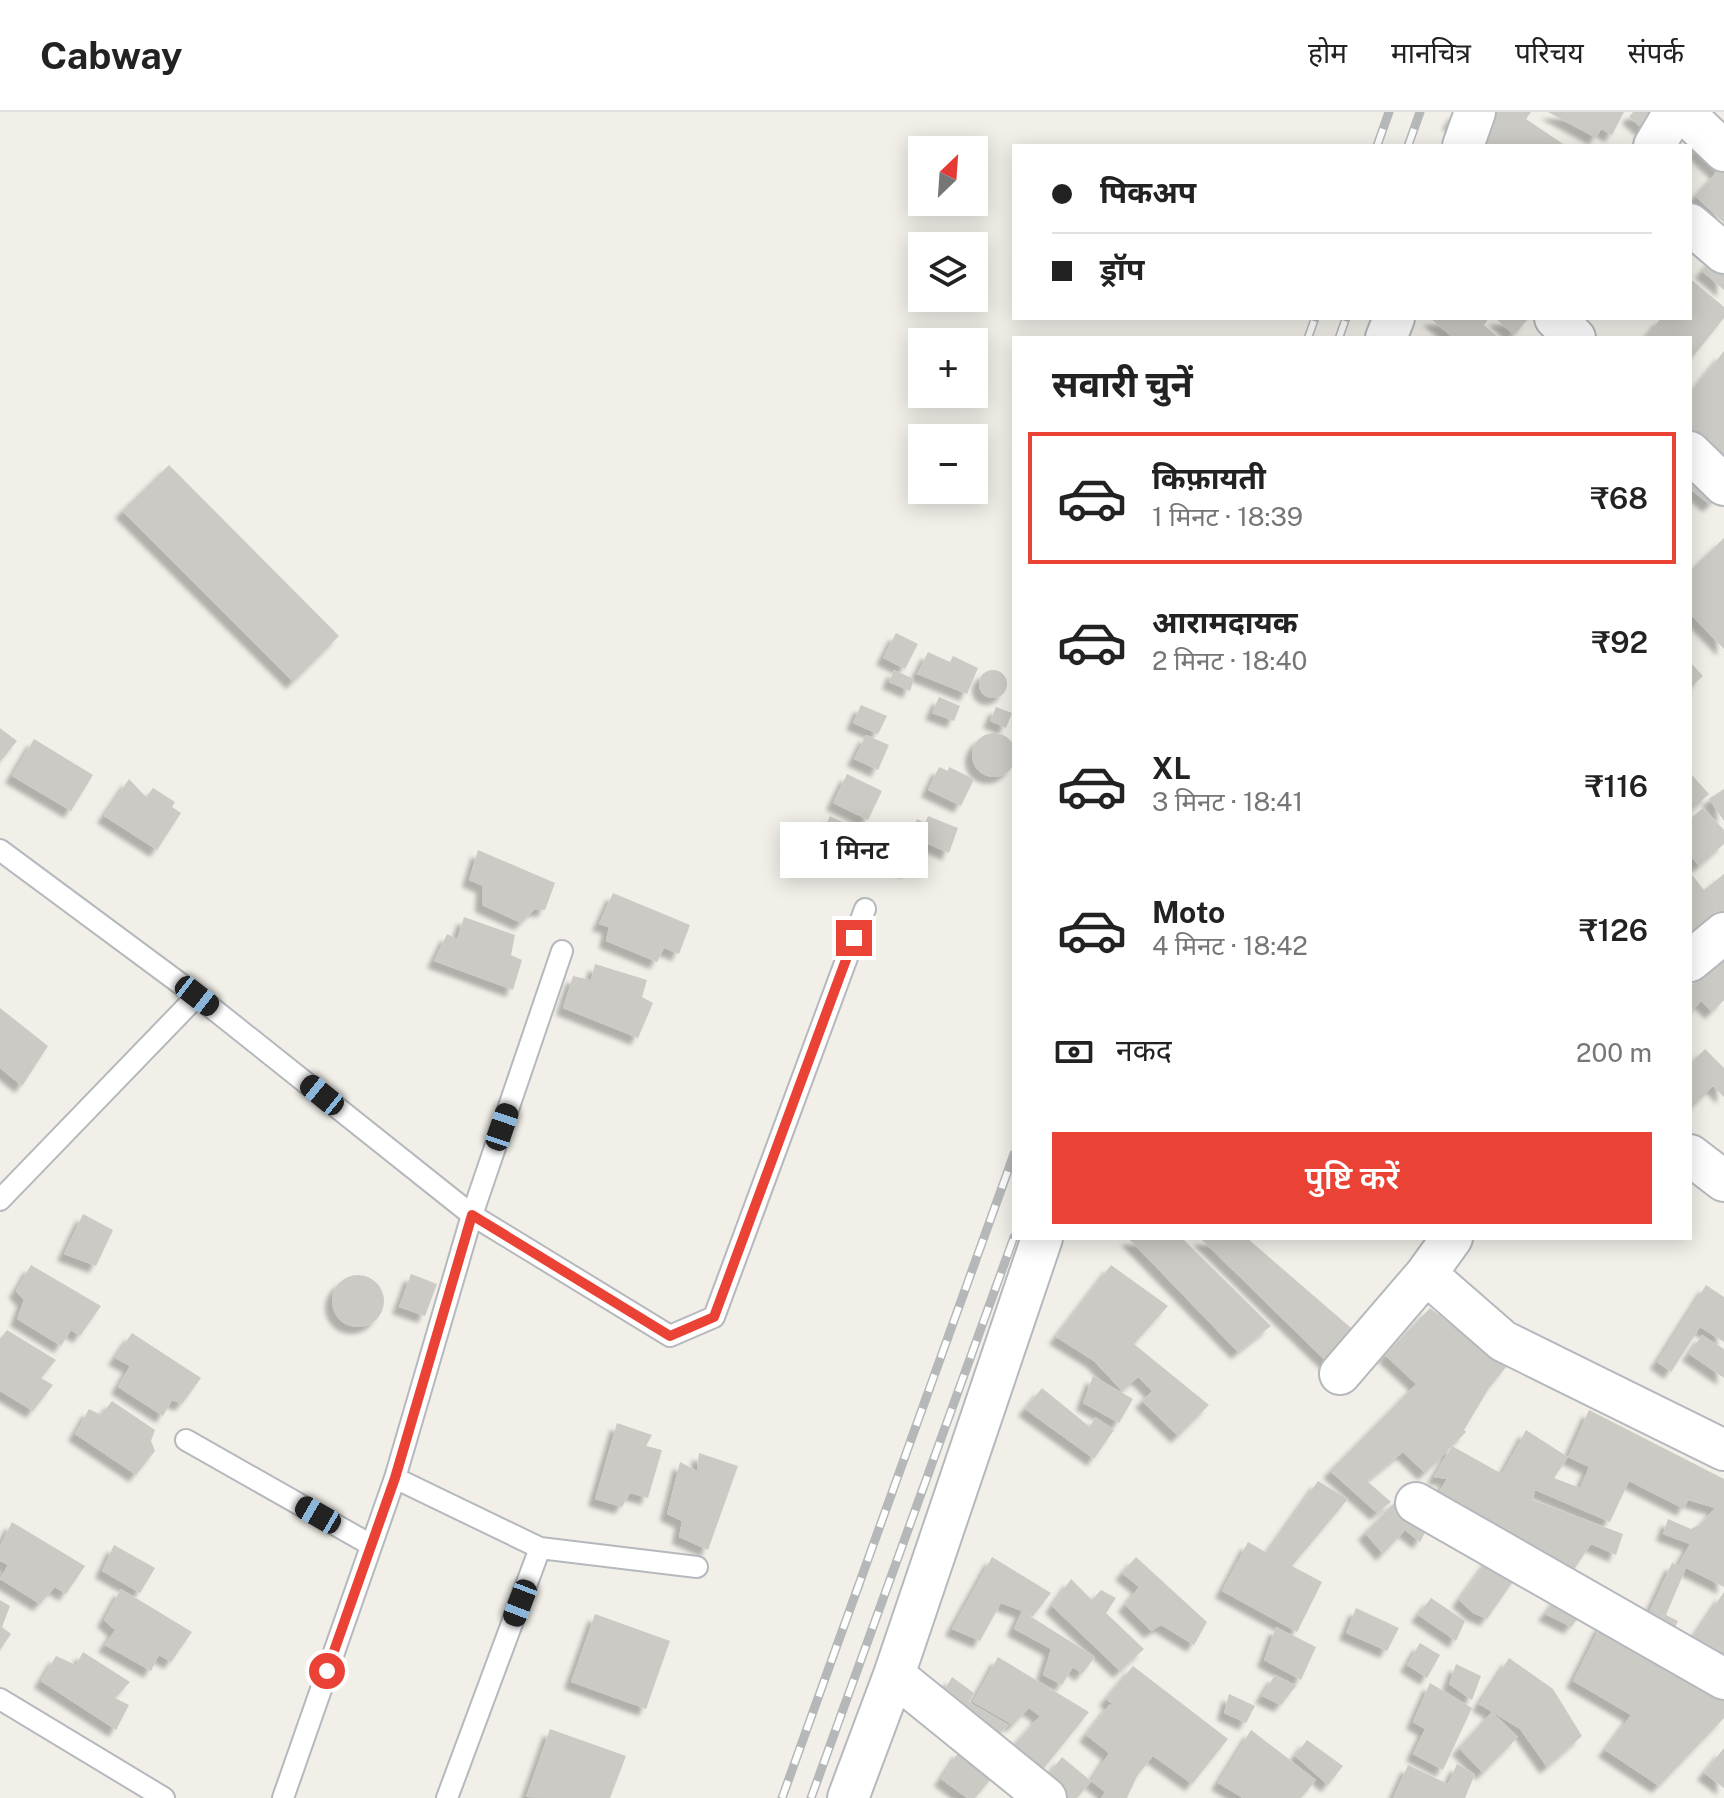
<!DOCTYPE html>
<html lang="hi">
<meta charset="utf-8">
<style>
:root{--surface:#fff;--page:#f6f6f6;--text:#222;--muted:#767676;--line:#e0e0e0;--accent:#ea4335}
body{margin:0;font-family:"Public Sans","Noto Sans Devanagari",sans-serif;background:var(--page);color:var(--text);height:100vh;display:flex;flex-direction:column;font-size:30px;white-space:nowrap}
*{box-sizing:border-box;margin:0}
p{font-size:26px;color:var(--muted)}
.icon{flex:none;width:44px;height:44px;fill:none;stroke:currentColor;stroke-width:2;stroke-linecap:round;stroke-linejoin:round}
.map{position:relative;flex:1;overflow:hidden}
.details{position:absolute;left:1012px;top:224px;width:680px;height:904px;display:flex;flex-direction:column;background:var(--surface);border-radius:0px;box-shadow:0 4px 20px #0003}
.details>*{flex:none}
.hud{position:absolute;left:1012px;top:32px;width:680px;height:176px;border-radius:0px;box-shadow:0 4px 20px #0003;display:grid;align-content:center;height:176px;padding:0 40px;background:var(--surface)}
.needle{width:52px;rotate:25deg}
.buttons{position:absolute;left:908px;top:24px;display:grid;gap:16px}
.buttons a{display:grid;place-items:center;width:80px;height:80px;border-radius:0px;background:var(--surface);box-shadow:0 4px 20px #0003;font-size:40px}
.end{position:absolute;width:36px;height:36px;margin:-18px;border:10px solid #ea4335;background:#fff;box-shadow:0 0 0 4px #fff}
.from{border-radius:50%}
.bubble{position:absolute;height:56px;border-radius:0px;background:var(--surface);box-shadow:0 4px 20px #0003;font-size:26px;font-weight:600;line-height:56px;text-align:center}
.car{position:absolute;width:24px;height:48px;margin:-24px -12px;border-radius:10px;box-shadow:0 0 6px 2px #0007;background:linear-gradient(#222 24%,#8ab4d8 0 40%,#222 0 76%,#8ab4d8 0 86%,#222 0)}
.hud b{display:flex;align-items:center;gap:28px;height:76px;font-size:30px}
.hud b+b{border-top:2px solid var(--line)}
.hud i{width:20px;height:20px;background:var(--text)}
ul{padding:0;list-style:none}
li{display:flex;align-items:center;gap:24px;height:132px;margin:0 16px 12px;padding:0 24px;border:4px solid transparent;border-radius:0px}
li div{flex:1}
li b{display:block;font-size:30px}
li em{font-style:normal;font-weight:600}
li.current{border-color:var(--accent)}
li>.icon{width:72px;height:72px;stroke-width:1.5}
h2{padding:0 40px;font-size:36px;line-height:96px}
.pay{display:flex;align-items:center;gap:20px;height:88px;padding:0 40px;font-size:30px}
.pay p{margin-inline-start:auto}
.primary-button{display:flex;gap:16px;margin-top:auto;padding:16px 40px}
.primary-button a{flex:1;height:92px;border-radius:0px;background:var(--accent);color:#fff;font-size:32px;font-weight:600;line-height:92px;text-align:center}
header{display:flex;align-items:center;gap:48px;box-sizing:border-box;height:112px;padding:0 40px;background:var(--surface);border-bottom:2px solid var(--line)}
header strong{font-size:38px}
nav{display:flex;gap:44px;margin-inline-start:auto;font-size:28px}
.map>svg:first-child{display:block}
.building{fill:#cccac5;filter:url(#shadow)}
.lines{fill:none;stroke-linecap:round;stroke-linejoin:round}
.service-casing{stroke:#b5b8bc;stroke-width:24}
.minor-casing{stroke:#b5b8bc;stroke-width:44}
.service{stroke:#fff;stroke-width:20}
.minor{stroke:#fff;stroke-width:40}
.rail-casing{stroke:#b6b7b8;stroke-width:9}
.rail{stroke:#fff;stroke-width:6;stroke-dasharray:18;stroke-linecap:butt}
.route{stroke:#ea4335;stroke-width:10}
</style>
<header>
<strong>Cabway</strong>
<nav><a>होम</a><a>मानचित्र</a><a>परिचय</a><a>संपर्क</a></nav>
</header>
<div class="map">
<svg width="1724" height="1686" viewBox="0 0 1724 1686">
<defs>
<filter id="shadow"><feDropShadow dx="-7" dy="7" stdDeviation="2" flood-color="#0004"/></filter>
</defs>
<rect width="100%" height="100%" fill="#f1efe8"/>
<!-- building -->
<path class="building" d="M 1456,0 L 1531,0 L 1526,7 L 1566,34 L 1484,34 L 1449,10 Z
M 1548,0 L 1624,0 L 1612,23 L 1601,17 L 1596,26 Z
M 1633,0 L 1670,0 L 1650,23 L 1629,5 Z
M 1711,20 L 1724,32 L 1724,111 L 1695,84 L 1717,60 L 1694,38 Z
M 1724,134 L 1724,178 L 1702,159 Z
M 1692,168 L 1724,195 L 1724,206 L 1690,248 L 1690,226 L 1645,226 L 1661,206 L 1690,206 Z
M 1430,206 L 1489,206 L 1484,213 L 1499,226 L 1453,226 Z
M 1495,206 L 1529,206 L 1514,223 Z
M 1724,239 L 1724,352 L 1690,325 L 1690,282 Z
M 169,353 L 339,524 L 293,570 L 122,399 Z
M 1690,354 L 1722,380 L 1710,393 L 1690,377 Z
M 1724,426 L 1724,537 L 1693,505 L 1690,507 L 1690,459 Z
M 896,521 L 918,532 L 905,557 L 883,546 Z
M 928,540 L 950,550 L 953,544 L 978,556 L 967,582 L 917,562 Z
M 1690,550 L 1703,564 L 1690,576 Z
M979 572a14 14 0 1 1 28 0a14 14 0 1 1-28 0Z
M 894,558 L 914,567 L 910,579 L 889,570 Z
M 939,585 L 960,594 L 954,609 L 932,601 Z
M 861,593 L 887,604 L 878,622 L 853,611 Z
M 996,595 L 1012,601 L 1006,616 L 990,609 Z
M 0,616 L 17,629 L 0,650 Z
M972 643a22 22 0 1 1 44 0a22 22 0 1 1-44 0Z
M 866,623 L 889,633 L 878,658 L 854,647 Z
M 34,627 L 93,663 L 71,699 L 12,664 Z
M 939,655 L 948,659 L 949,655 L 974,667 L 961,694 L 928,678 Z
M 1690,661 L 1709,682 L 1690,699 Z
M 847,662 L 882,679 L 868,708 L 833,691 Z
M 129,667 L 146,685 L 153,676 L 175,690 L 172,695 L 181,701 L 157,738 L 104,704 Z
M 1724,677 L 1724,709 L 1709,687 Z
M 1703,696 L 1724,718 L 1724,732 L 1699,754 L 1690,743 L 1690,707 Z
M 830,704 L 864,720 L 853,741 L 820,725 Z
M 928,704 L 958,716 L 949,741 L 921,729 L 908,759 L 896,753 L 917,707 L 925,711 Z
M 478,738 L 555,771 L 545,798 L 535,797 L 521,811 L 482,793 L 483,774 L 469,768 Z
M 1690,760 L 1704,778 L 1724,762 L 1724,800 L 1690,829 Z
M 613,781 L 690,813 L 679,842 L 664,836 L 657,850 L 606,829 L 609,815 L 599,812 Z
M 464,805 L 515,823 L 511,843 L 522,848 L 513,878 L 434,849 L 447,822 L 457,827 Z
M 1724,841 L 1724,888 L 1712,900 L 1701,889 L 1693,898 L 1690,875 Z
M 595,852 L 647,868 L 642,885 L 653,891 L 638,926 L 563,896 L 573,864 L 591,868 Z
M 0,896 L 48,934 L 22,974 L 0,956 Z
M 1705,937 L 1724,956 L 1724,985 L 1713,974 L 1690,997 L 1690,952 Z
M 83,1102 L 113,1118 L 96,1154 L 64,1142 Z
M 1128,1126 L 1182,1126 L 1271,1214 L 1238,1240 Z
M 1200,1126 L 1247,1126 L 1358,1222 L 1330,1253 Z
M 31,1153 L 101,1194 L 80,1224 L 71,1218 L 61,1234 L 17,1207 L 24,1188 L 16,1179 Z
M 1111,1153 L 1168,1194 L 1134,1232 L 1209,1293 L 1178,1324 L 1142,1289 L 1152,1279 L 1138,1265 L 1122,1279 L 1094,1249 L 1056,1225 Z
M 411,1162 L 437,1172 L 425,1204 L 399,1195 Z
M332 1189a26 26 0 1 1 52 0a26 26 0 1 1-52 0Z
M 1706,1173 L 1724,1185 L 1724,1230 L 1700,1215 L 1671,1260 L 1657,1250 Z
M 1430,1196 L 1507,1254 L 1489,1276 L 1464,1318 L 1466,1320 L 1425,1361 L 1403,1340 L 1367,1369 L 1391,1390 L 1377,1401 L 1330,1359 L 1416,1272 L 1385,1243 Z
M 7,1218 L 56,1248 L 41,1266 L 53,1273 L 33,1299 L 0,1279 L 0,1227 Z
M 132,1221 L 201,1266 L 182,1292 L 172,1288 L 163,1304 L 118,1275 L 130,1254 L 115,1246 Z
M 1702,1223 L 1724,1237 L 1724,1266 L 1689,1242 Z
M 1093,1264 L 1133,1287 L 1119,1311 L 1083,1291 Z
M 1042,1276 L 1090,1315 L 1095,1305 L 1114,1318 L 1094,1347 L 1025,1297 Z
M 112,1289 L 155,1318 L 151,1329 L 155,1339 L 136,1363 L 75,1322 L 89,1297 L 101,1303 Z
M 1589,1298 L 1724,1367 L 1724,1475 L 1686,1456 L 1666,1503 L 1678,1509 L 1672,1521 L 1646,1507 L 1672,1451 L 1686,1456 L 1679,1452 L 1690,1432 L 1663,1422 L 1668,1407 L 1691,1417 L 1701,1412 L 1715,1396 L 1688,1388 L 1684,1397 L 1629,1369 L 1610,1410 L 1535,1378 L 1533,1388 L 1623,1422 L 1616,1443 L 1591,1432 L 1573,1459 L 1434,1388 L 1447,1367 L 1434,1365 L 1452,1334 L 1502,1362 L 1526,1318 L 1568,1345 L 1554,1366 L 1580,1376 L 1589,1355 L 1568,1345 Z
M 617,1311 L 652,1323 L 646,1334 L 662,1338 L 648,1386 L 630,1381 L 622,1395 L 595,1387 Z
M 699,1341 L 738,1354 L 708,1438 L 679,1425 L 682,1409 L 667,1402 L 680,1350 L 697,1359 Z
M 1318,1369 L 1348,1387 L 1292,1454 L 1322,1470 L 1297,1520 L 1222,1479 L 1248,1430 L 1267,1441 Z
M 1398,1387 L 1430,1411 L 1420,1430 L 1405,1418 L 1383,1442 L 1365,1421 Z
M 12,1410 L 85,1454 L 66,1482 L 55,1475 L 40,1492 L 0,1467 L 8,1453 L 0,1449 L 0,1434 Z
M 114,1433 L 155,1456 L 140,1481 L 102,1459 Z
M 1492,1443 L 1521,1458 L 1487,1507 L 1473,1501 L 1459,1488 Z
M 992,1445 L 1051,1481 L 1033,1504 L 1022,1499 L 1095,1545 L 1082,1562 L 1073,1555 L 1062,1573 L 1043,1563 L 1051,1537 L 1014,1517 L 1022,1499 L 1001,1491 L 980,1529 L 952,1517 Z
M 1136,1445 L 1207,1510 L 1194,1533 L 1161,1513 L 1151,1519 L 1125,1493 L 1139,1475 L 1122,1461 Z
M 1071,1467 L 1092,1488 L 1101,1478 L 1116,1486 L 1106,1501 L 1144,1537 L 1120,1559 L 1052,1494 Z
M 121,1477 L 192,1520 L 171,1550 L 159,1543 L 151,1559 L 105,1533 L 115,1518 L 104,1508 Z
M 1724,1480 L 1724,1559 L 1685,1538 Z
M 1560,1483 L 1585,1496 L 1571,1515 L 1545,1502 Z
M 1431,1486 L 1465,1509 L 1456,1529 L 1418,1503 Z
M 0,1488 L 10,1494 L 2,1515 L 11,1522 L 0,1538 Z
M 1356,1496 L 1399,1516 L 1387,1539 L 1346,1521 Z
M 595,1502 L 670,1529 L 646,1597 L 571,1570 Z
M 1602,1511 L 1724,1581 L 1724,1606 L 1659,1674 L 1605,1638 L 1631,1603 L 1573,1569 Z
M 1276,1515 L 1316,1535 L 1301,1568 L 1264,1548 Z
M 1420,1531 L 1440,1543 L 1427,1566 L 1407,1553 Z
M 83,1540 L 130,1570 L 115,1586 L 129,1593 L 116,1618 L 41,1569 L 56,1544 L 76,1553 Z
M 998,1545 L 1089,1600 L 1036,1666 L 1006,1642 L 1040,1604 L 1029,1596 L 1013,1613 L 973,1590 Z
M 1509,1546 L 1553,1577 L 1582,1624 L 1547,1655 L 1520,1617 L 1479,1592 Z
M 1456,1552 L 1481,1564 L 1472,1588 L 1449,1572 Z
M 1133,1554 L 1228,1627 L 1192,1672 L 1153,1644 L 1137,1664 L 1127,1686 L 1101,1686 L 1105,1680 L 1091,1669 L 1109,1641 L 1086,1623 L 1110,1592 L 1127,1604 L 1106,1587 Z
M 1275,1563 L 1296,1574 L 1281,1593 L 1262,1584 Z
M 952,1565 L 974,1581 L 969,1590 L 1009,1613 L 986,1633 L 936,1593 Z
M 1430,1571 L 1472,1596 L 1443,1658 L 1413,1642 L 1425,1617 L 1413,1610 Z
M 1229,1582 L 1255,1594 L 1246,1611 L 1224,1601 Z
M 1492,1600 L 1518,1625 L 1483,1661 L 1459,1636 Z
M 550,1617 L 626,1644 L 610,1686 L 526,1685 Z
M 1251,1618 L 1316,1668 L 1301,1686 L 1243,1686 L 1218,1671 Z
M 1307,1628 L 1343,1654 L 1328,1673 L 1295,1644 Z
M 1724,1636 L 1724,1676 L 1704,1661 Z
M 960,1638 L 995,1662 L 975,1686 L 967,1686 L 941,1667 Z
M 1062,1645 L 1091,1669 L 1077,1686 L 1063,1686 L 1042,1671 Z
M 1457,1652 L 1475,1662 L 1465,1686 L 1393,1686 L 1408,1653 L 1448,1672 Z"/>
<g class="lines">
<!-- service casing -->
<g class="service-casing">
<path id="service" d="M 0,738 L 197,884 L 472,1103 L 670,1224 L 714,1205 L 865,797
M 0,1088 L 197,884
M 186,1328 L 371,1433
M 395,1366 L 540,1436 L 697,1455
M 0,1587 L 164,1686
M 283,1686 L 395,1366 L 472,1103 L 562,839
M 447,1686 L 540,1436"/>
</g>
<!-- minor casing -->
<g class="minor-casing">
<path id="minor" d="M 1683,0 L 1724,39
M 1463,34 L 1475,0
M 1654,34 L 1674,0
M 1690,112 L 1724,141
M 1555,206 L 1575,226
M 1386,226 L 1394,206
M 1690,340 L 1724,373
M 1690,849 L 1724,821
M 1690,1043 L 1724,1069
M 1426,1162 L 1452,1126
M 1340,1262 L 1426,1162 L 1503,1229 L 1724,1338
M 1416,1391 L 1724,1567
M 894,1563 L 1046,1686
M 848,1686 L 894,1563 L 1042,1126"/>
</g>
<!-- service -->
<use href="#service" class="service"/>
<!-- minor -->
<use href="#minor" class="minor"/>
<!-- rail casing -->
<g class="rail-casing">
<path id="rail" d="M 1377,34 L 1389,0
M 1408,34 L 1420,0
M 1308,226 L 1315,206
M 1339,226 L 1346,206
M 782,1686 L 1014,1042
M 811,1686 L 1014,1125"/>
</g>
<!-- rail -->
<use href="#rail" class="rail"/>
</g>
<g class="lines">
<!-- route -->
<path class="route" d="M 327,1559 L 395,1366 L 472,1103 L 670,1224 L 714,1205 L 854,826"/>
</g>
</svg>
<div class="buttons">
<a><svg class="needle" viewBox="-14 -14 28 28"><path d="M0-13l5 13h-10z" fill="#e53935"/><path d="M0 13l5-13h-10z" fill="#767676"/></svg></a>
<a><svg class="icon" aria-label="layers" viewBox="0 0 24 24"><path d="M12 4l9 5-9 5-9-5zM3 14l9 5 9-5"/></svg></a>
<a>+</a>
<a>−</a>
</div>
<i class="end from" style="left:327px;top:1559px"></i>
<i class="end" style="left:854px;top:826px"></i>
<div class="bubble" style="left:780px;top:710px;width:148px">1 मिनट</div>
<i class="car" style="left:197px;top:884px;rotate:128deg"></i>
<i class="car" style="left:322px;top:983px;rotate:309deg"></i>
<i class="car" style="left:502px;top:1015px;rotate:19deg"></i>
<i class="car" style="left:318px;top:1403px;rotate:300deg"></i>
<i class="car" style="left:520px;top:1491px;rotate:201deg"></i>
<div class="hud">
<b><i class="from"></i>पिकअप</b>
<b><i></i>ड्रॉप</b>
</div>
<section class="details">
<h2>सवारी चुनें</h2>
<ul>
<li class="current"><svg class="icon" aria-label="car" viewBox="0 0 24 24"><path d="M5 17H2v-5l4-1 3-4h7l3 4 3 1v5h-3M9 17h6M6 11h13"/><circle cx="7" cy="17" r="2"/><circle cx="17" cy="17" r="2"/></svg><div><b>किफ़ायती</b><p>1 मिनट · 18:39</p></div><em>₹68</em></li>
<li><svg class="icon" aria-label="car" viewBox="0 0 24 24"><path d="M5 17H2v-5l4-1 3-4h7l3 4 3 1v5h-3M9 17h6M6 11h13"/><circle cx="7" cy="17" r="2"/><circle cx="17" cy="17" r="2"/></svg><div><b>आरामदायक</b><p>2 मिनट · 18:40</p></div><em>₹92</em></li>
<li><svg class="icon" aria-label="car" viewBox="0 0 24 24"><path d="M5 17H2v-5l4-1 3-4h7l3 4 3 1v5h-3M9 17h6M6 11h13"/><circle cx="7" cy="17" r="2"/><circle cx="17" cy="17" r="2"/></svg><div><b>XL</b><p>3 मिनट · 18:41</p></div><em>₹116</em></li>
<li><svg class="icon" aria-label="car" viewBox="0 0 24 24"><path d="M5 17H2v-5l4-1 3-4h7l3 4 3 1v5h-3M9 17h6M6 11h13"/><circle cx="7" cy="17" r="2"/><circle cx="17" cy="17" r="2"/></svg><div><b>Moto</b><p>4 मिनट · 18:42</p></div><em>₹126</em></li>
</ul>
<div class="pay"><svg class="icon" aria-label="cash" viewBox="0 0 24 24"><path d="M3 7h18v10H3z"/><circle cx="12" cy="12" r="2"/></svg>नकद<p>200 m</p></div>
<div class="primary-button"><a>पुष्टि करें</a></div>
</section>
</div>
